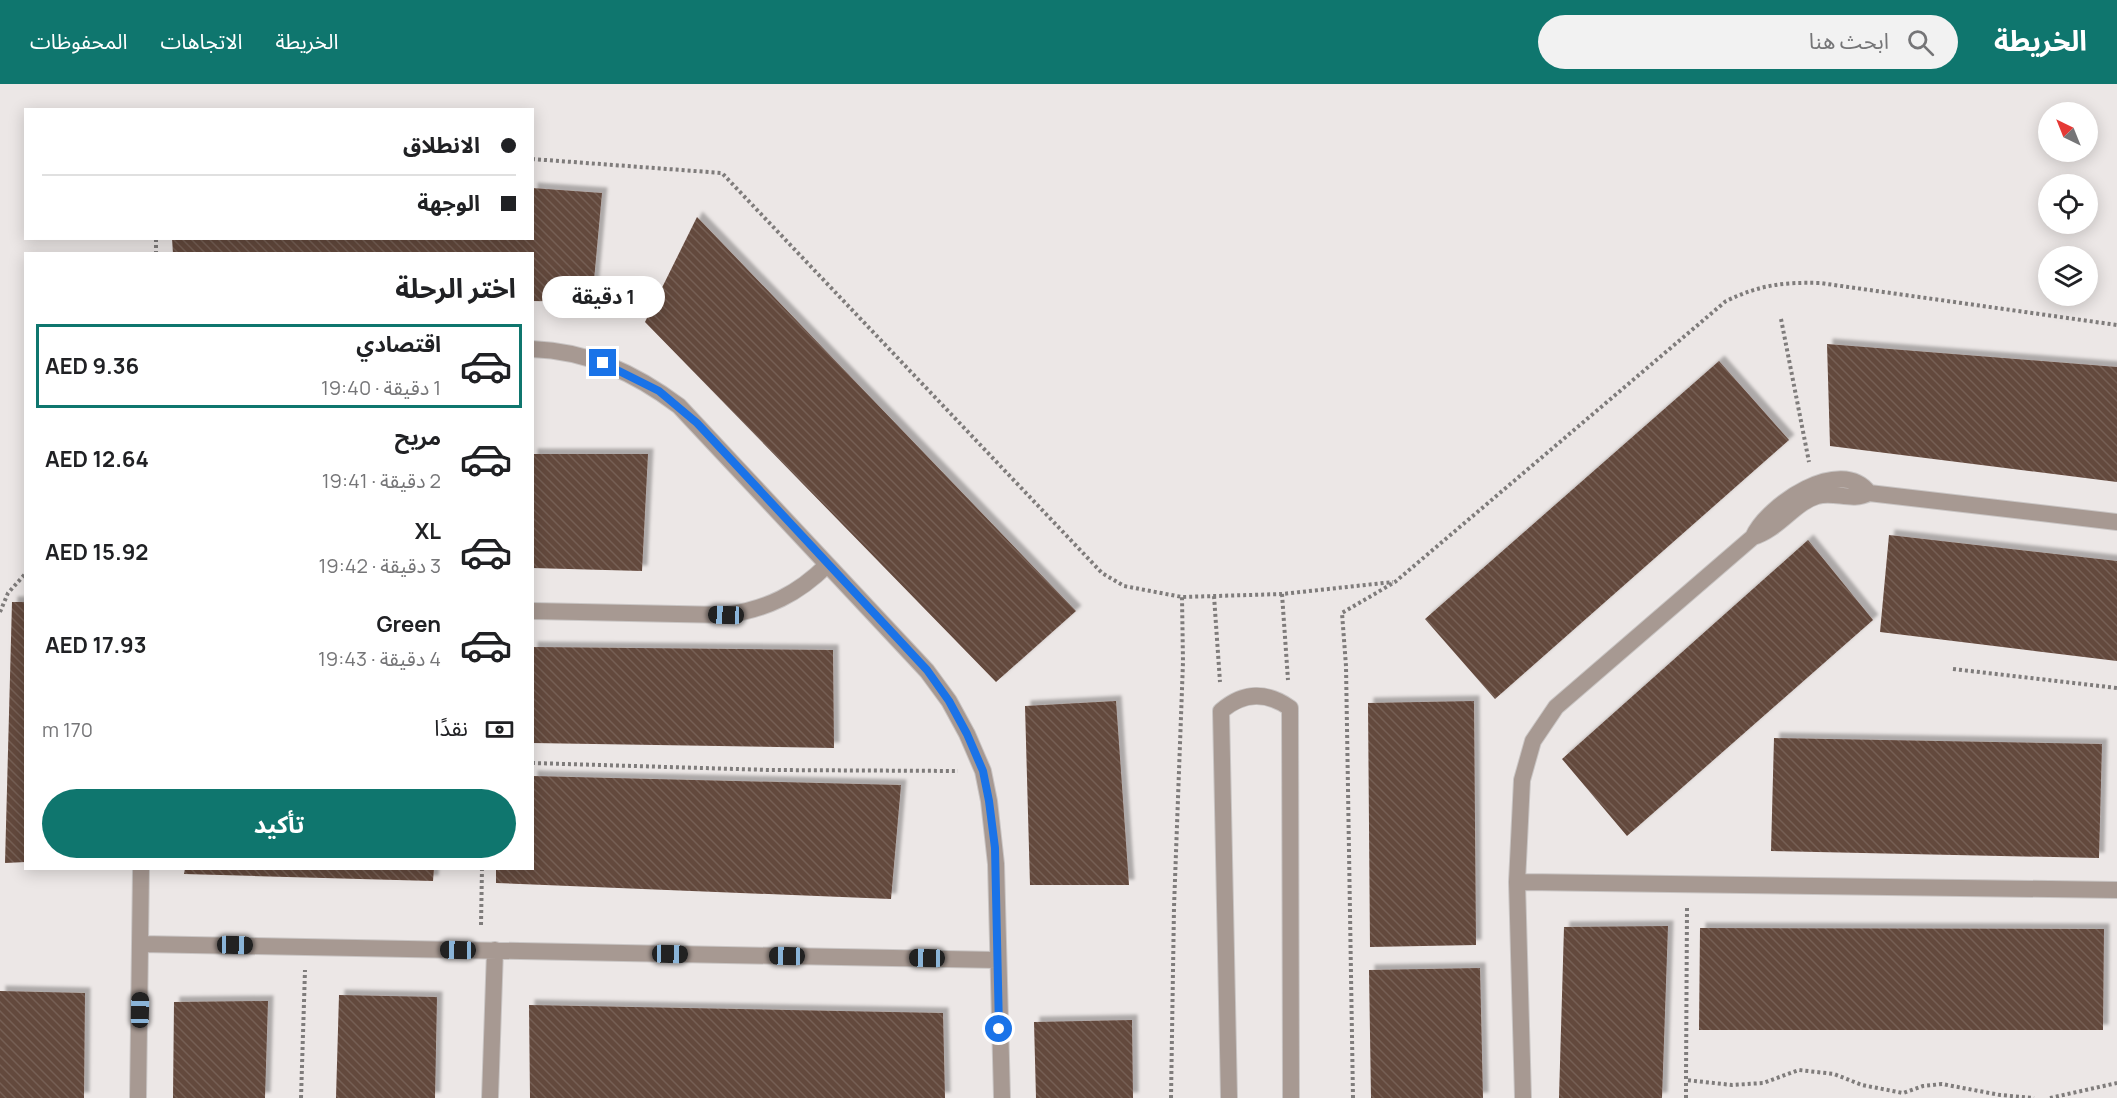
<!DOCTYPE html>
<html lang="ar">
<meta charset="utf-8">
<style>
:root{--surface:#fff;--page:#f2f2f2;--text:#202124;--muted:#757577;--line:#e0e0e0;--accent:#0f766e}
body{margin:0;font-family:Manrope,"Noto Sans Arabic",sans-serif;background:var(--page);color:var(--text);direction:rtl;height:100vh;display:flex;flex-direction:column;font-size:22px;white-space:nowrap}
*{box-sizing:border-box;margin:0}
p{font-size:20px;color:var(--muted)}
.icon{flex:none;width:33px;height:33px;fill:none;stroke:currentColor;stroke-width:2;stroke-linecap:round;stroke-linejoin:round}
.map{position:relative;flex:1;overflow:hidden;direction:ltr}
.side{position:absolute;left:24px;top:168px;width:510px;height:618px;display:flex;flex-direction:column;background:var(--surface);border-radius:0px;box-shadow:0 3px 15px #0003;direction:rtl}
.side>*{flex:none}
.hud{position:absolute;left:24px;top:24px;width:510px;height:132px;border-radius:0px;box-shadow:0 3px 15px #0003;direction:rtl;display:grid;align-content:center;height:132px;padding:0 18px;background:var(--surface)}
.needle{width:39px;rotate:317deg}
.fabs{position:absolute;left:2038px;top:18px;display:grid;gap:12px}
.fabs a{display:grid;place-items:center;width:60px;height:60px;border-radius:50%;background:var(--surface);box-shadow:0 3px 15px #0003;font-size:30px}
.end{position:absolute;width:27px;height:27px;margin:-14px;border:8px solid #1a73e8;background:#fff;box-shadow:0 0 0 3px #fff}
.from{border-radius:50%}
.bubble{position:absolute;height:42px;border-radius:21px;background:var(--surface);box-shadow:0 3px 15px #0003;font-size:20px;font-weight:700;line-height:42px;text-align:center;direction:rtl}
.car{position:absolute;width:18px;height:36px;margin:-18px -9px;border-radius:8px;box-shadow:0 0 4px 2px #0007;background:linear-gradient(#222 24%,#8ab4d8 0 40%,#222 0 76%,#8ab4d8 0 86%,#222 0)}
.hud b{display:flex;align-items:center;gap:21px;height:57px;font-size:22px}
.hud b+b{border-top:2px solid var(--line)}
.hud i{width:15px;height:15px;background:var(--text)}
ul{padding:0;list-style:none}
li{display:flex;align-items:center;gap:18px;height:84px;margin:0 12px 9px;padding:0 6px;border:3px solid transparent;border-radius:0px}
li div{flex:1}
li b{display:block;font-size:22px}
li em{font-style:normal;font-weight:700}
li.selected{border-color:var(--accent)}
li>.icon{width:54px;height:54px;stroke-width:1.5}
h2{padding:0 18px;font-size:27px;line-height:72px}
.pay{display:flex;align-items:center;gap:15px;height:66px;padding:0 18px;font-size:22px}
.pay p{margin-inline-start:auto}
.primary-button{display:flex;gap:12px;margin-top:auto;padding:12px 18px}
.primary-button a{flex:1;height:69px;border-radius:36px;background:var(--accent);color:#fff;font-size:24px;font-weight:700;line-height:69px;text-align:center}
header{display:flex;align-items:center;gap:36px;box-sizing:border-box;height:84px;padding:0 30px;background:var(--accent);color:#fff}
header strong{font-size:28px}
nav{display:flex;gap:33px;margin-inline-start:auto;font-size:21px}
.search{width:420px;height:54px;background:var(--page);display:flex;align-items:center;gap:15px;box-sizing:border-box;padding:0 21px;border-radius:33px;color:var(--muted);font-size:22px}
.map>svg:first-child{display:block}
.building{fill:url(#building-back-hatch);filter:url(#shadow)}
.lines{fill:none;stroke-linecap:round;stroke-linejoin:round}
.minor-casing{stroke:#c9c5c4;stroke-width:18}
.path{stroke:#7f7c7b;stroke-width:4;stroke-dasharray:3 3;stroke-linecap:butt}
.minor{stroke:#a79992;stroke-width:16}
.route{stroke:#1a73e8;stroke-width:8}
</style>
<header>
<strong>الخريطة</strong>
<div class="search"><svg class="icon" aria-label="search" viewBox="0 0 24 24"><circle cx="10" cy="10" r="6"/><path d="M15 15l6 6"/></svg>ابحث هنا</div>
<nav><a>الخريطة</a><a>الاتجاهات</a><a>المحفوظات</a></nav>
</header>
<div class="map">
<svg width="2117" height="1014" viewBox="0 0 2117 1014">
<defs>
<pattern id="building-back-hatch" width="6" height="6" patternUnits="userSpaceOnUse" patternTransform="scale(1.5)"><rect width="6" height="6" fill="#64483c"/><path d="M-1 5l2 2M0 0l6 6M5-1l2 2" fill="none" stroke="#755e55"/></pattern>
<filter id="shadow"><feDropShadow dx="5.5" dy="-5.5" stdDeviation="1.5" flood-color="#0004"/></filter>
</defs>
<rect width="100%" height="100%" fill="#ece7e6"/>
<!-- building -->
<path class="building" d="M 532,104 L 602,109 L 592,218 L 532,217 L 532,170 L 173,170 L 172,154 L 532,154 Z
M 697,133 L 1076,527 L 996,598 L 645,238 Z
M 1827,260 L 2117,283 L 2117,398 L 1830,362 Z
M 1719,277 L 1789,356 L 1495,615 L 1425,535 Z
M 532,370 L 648,370 L 642,487 L 532,484 Z
M 1889,451 L 2117,477 L 2117,577 L 1880,548 Z
M 1808,456 L 1873,536 L 1627,752 L 1562,675 Z
M 12,518 L 26,518 L 26,778 L 5,779 Z
M 532,563 L 833,566 L 834,664 L 532,659 Z
M 1116,617 L 1129,801 L 1030,801 L 1025,622 Z
M 1474,617 L 1476,861 L 1370,863 L 1368,619 Z
M 1774,654 L 2102,660 L 2099,774 L 1771,767 Z
M 532,692 L 901,701 L 891,815 L 496,799 L 496,784 L 532,784 Z
M 185,784 L 434,784 L 433,797 L 184,790 Z
M 1668,842 L 1662,1014 L 1559,1014 L 1564,843 Z
M 1700,844 L 2104,845 L 2103,946 L 1699,946 Z
M 1480,884 L 1483,1014 L 1371,1014 L 1369,886 Z
M 0,907 L 85,909 L 84,1014 L 0,1014 Z
M 339,911 L 437,913 L 435,1014 L 336,1014 Z
M 268,917 L 265,1014 L 173,1014 L 174,918 Z
M 529,921 L 943,929 L 945,1014 L 530,1014 Z
M 1132,936 L 1133,1014 L 1036,1014 L 1034,938 Z"/>
<g class="lines">
<!-- minor casing -->
<g class="minor-casing">
<path id="minor" d="M 532,265 C 588,267 635,289 679,322 L 927,587 L 949,617 L 967,650 L 983,687 L 989,717 L 996,780 L 1002,1014
M 1753,453 C 1767,421 1841,371 1869,409
M 532,527 L 726,531 C 767,525 798,510 827,481
M 1517,798 L 2117,806
M 141,860 L 997,876
M 138,1014 L 141,784
M 490,1014 L 495,866
M 1229,1014 L 1221,627 C 1243,608 1266,607 1290,624 L 1291,1014
M 1523,1014 L 1517,798 L 1522,696 L 1533,657 L 1556,623 L 1753,453 C 1779,445 1794,419 1817,412 C 1835,407 1852,418 1869,409 L 2117,438"/>
</g>
<!-- path -->
<path class="path" d="M 532,75 L 722,89 L 1102,489 L 1124,502 L 1182,513 L 1282,510 L 1393,498
M 156,170 L 156,154
M 1781,235 L 1809,378
M 1282,510 L 1288,596
M 1214,512 L 1220,598
M 0,528 L 8,509 L 26,489
M 1953,585 L 2117,604
M 532,679 L 770,686 L 958,687
M 1687,824 L 1686,996 L 1732,1001 L 1763,999 L 1799,986 L 1834,990 L 1862,1001 L 1903,1009 L 1923,1002 L 1942,1000 L 2000,1011 L 2034,1014
M 481,841 L 482,784
M 301,1014 L 305,886
M 1171,1014 L 1174,823 L 1183,578 L 1182,513
M 1353,1014 L 1346,582 L 1342,529 L 1395,498 L 1726,217 C 1760,201 1782,198 1820,199 L 2117,241
M 1686,1014 L 1686,996
M 2050,1014 L 2117,999"/>
<!-- minor -->
<use href="#minor" class="minor"/>
</g>
<g class="lines">
<!-- route -->
<path class="route" d="M 603,279 L 659,307 L 697,339 L 927,586 L 949,617 L 967,650 L 983,687 L 989,717 L 995,764 L 999,945"/>
</g>
</svg>
<div class="fabs">
<a><svg class="needle" viewBox="-14 -14 28 28"><path d="M0-13l5 13h-10z" fill="#e53935"/><path d="M0 13l5-13h-10z" fill="#757577"/></svg></a>
<a><svg class="icon" aria-label="locate" viewBox="0 0 24 24"><circle cx="12" cy="12" r="6"/><path d="M12 2v4M12 18v4M2 12h4M18 12h4"/></svg></a>
<a><svg class="icon" aria-label="layers" viewBox="0 0 24 24"><path d="M12 4l9 5-9 5-9-5zM3 14l9 5 9-5"/></svg></a>
</div>
<i class="end from" style="left:999px;top:945px"></i>
<i class="end" style="left:603px;top:279px"></i>
<div class="bubble" style="left:542px;top:192px;width:123px">1 دقيقة</div>
<i class="car" style="left:726px;top:531px;rotate:272deg"></i>
<i class="car" style="left:235px;top:861px;rotate:91deg"></i>
<i class="car" style="left:458px;top:866px;rotate:271deg"></i>
<i class="car" style="left:670px;top:870px;rotate:91deg"></i>
<i class="car" style="left:787px;top:872px;rotate:271deg"></i>
<i class="car" style="left:927px;top:874px;rotate:271deg"></i>
<i class="car" style="left:140px;top:926px;rotate:1deg"></i>
<div class="hud">
<b><i class="from"></i>الانطلاق</b>
<b><i></i>الوجهة</b>
</div>
<section class="side">
<h2>اختر الرحلة</h2>
<ul>
<li class="selected"><svg class="icon" aria-label="car" viewBox="0 0 24 24"><path d="M5 17H2v-5l4-1 3-4h7l3 4 3 1v5h-3M9 17h6M6 11h13"/><circle cx="7" cy="17" r="2"/><circle cx="17" cy="17" r="2"/></svg><div><b>اقتصادي</b><p>1 دقيقة · 19:40</p></div><em>AED 9.36</em></li>
<li><svg class="icon" aria-label="car" viewBox="0 0 24 24"><path d="M5 17H2v-5l4-1 3-4h7l3 4 3 1v5h-3M9 17h6M6 11h13"/><circle cx="7" cy="17" r="2"/><circle cx="17" cy="17" r="2"/></svg><div><b>مريح</b><p>2 دقيقة · 19:41</p></div><em>AED 12.64</em></li>
<li><svg class="icon" aria-label="car" viewBox="0 0 24 24"><path d="M5 17H2v-5l4-1 3-4h7l3 4 3 1v5h-3M9 17h6M6 11h13"/><circle cx="7" cy="17" r="2"/><circle cx="17" cy="17" r="2"/></svg><div><b>XL</b><p>3 دقيقة · 19:42</p></div><em>AED 15.92</em></li>
<li><svg class="icon" aria-label="car" viewBox="0 0 24 24"><path d="M5 17H2v-5l4-1 3-4h7l3 4 3 1v5h-3M9 17h6M6 11h13"/><circle cx="7" cy="17" r="2"/><circle cx="17" cy="17" r="2"/></svg><div><b>Green</b><p>4 دقيقة · 19:43</p></div><em>AED 17.93</em></li>
</ul>
<div class="pay"><svg class="icon" aria-label="cash" viewBox="0 0 24 24"><path d="M3 7h18v10H3z"/><circle cx="12" cy="12" r="2"/></svg>نقدًا<p>170 m</p></div>
<div class="primary-button"><a>تأكيد</a></div>
</section>
</div>
